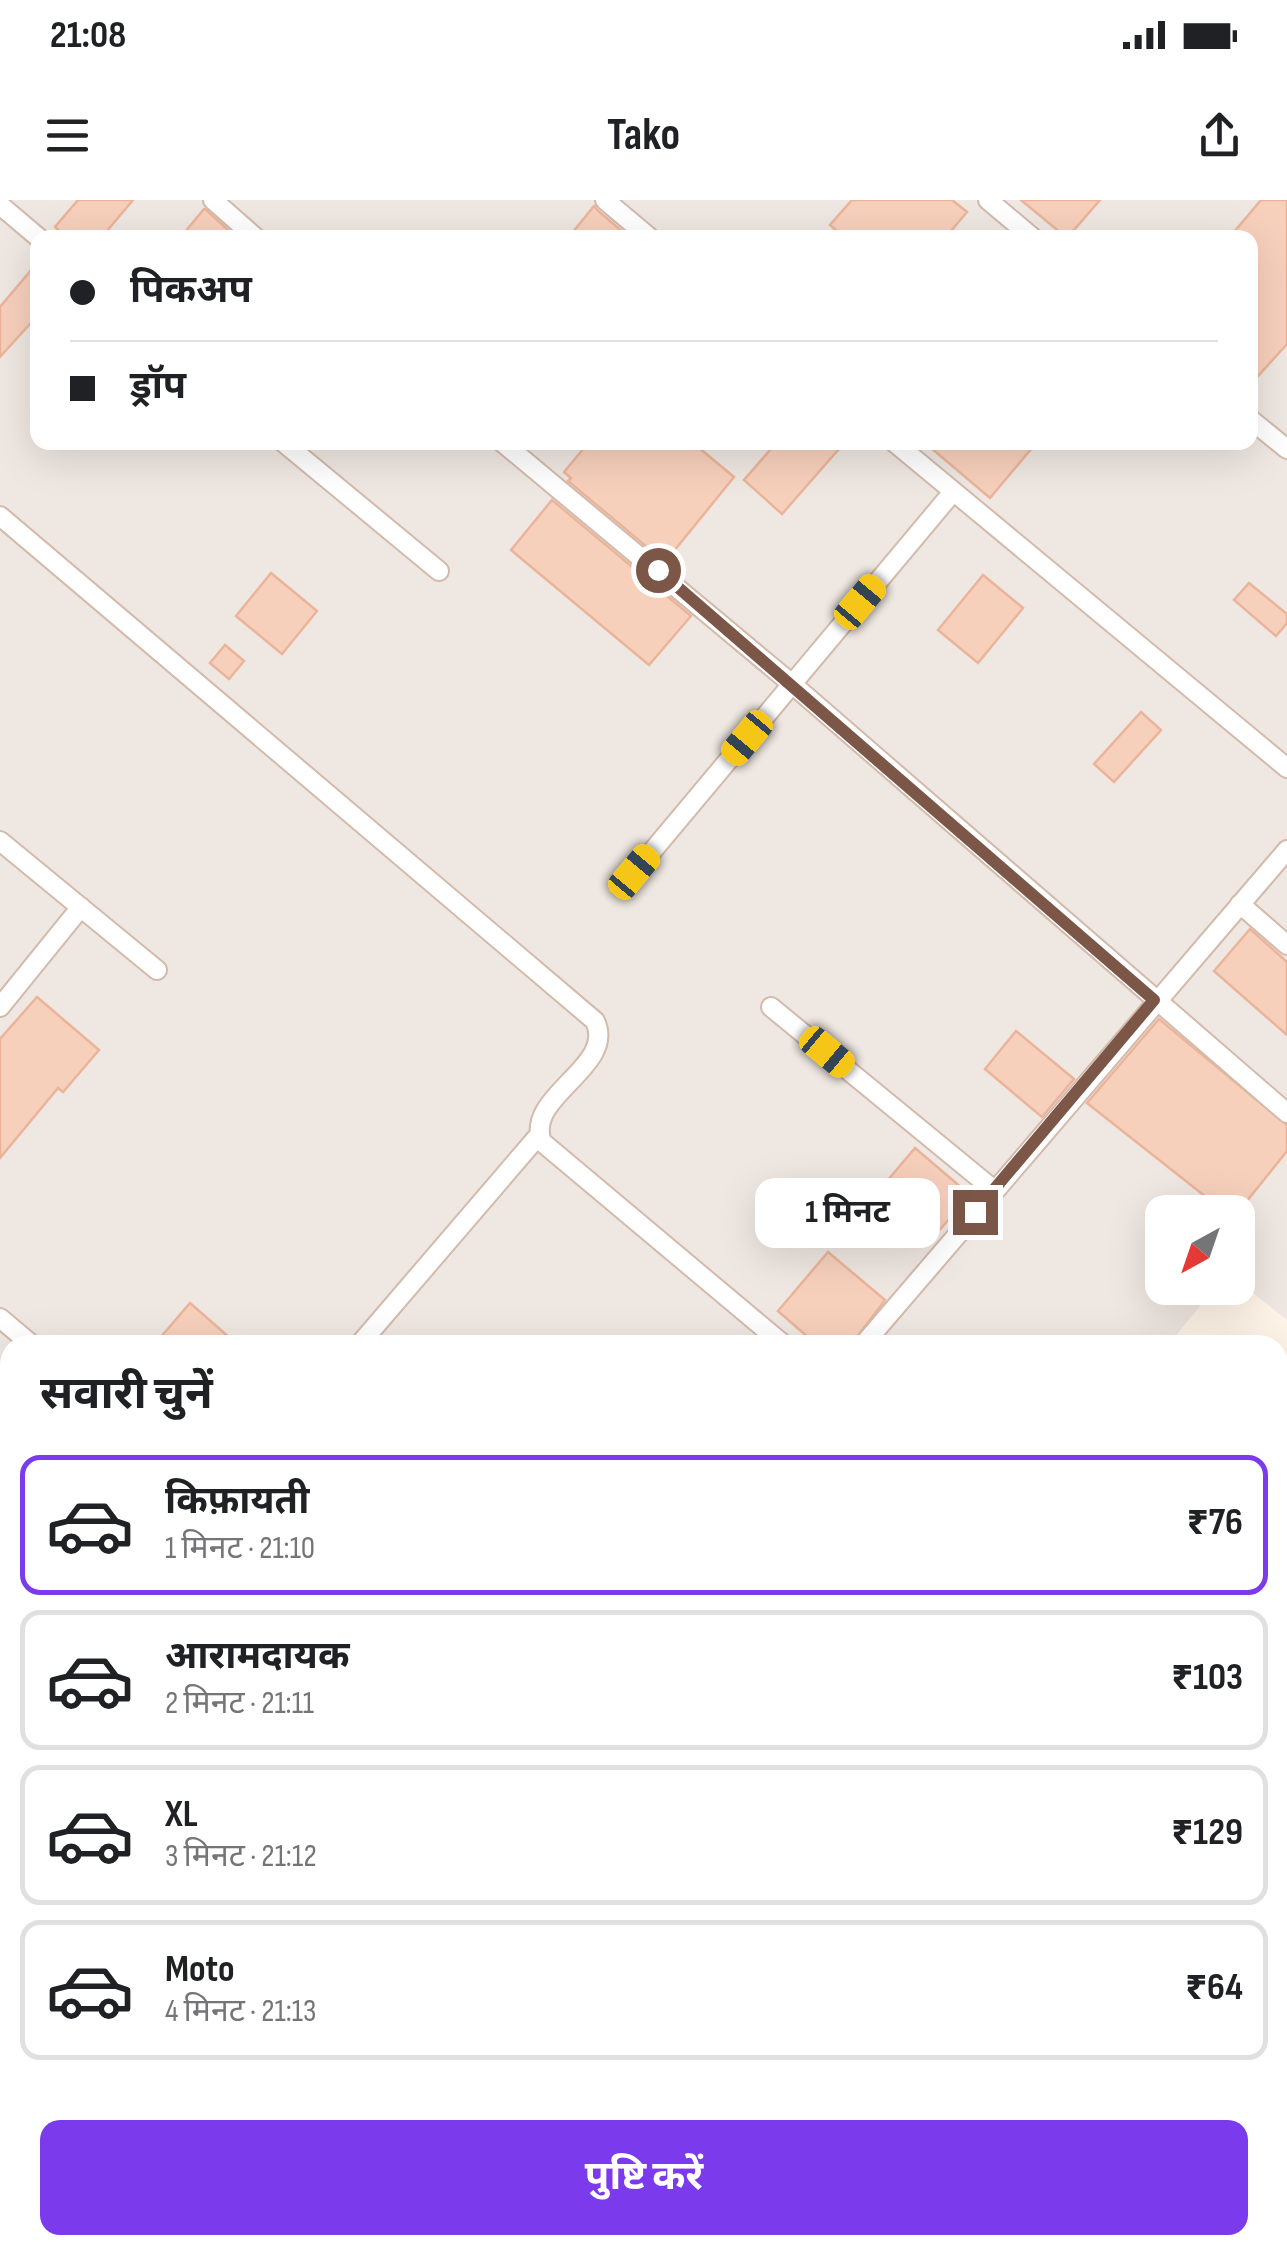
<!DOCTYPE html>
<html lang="hi">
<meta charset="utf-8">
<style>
:root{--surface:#fff;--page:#f2f2f2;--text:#202124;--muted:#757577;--line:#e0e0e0;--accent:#7c3aed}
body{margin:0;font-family:"Sofia Sans Condensed","Noto Sans Devanagari",sans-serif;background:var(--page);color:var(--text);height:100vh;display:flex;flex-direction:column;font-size:38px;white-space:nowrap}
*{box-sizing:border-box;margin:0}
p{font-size:32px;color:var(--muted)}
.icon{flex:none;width:55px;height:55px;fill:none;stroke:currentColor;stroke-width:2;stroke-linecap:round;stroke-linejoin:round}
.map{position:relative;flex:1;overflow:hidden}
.panel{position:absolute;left:0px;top:1135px;width:1288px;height:920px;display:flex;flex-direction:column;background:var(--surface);border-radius:30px 30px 0 0;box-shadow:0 10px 40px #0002}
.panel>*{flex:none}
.top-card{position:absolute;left:30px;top:30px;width:1228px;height:220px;border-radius:20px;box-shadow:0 10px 40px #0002;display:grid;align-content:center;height:220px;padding:0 40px;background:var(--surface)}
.needle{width:65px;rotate:220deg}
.fabs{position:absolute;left:1145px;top:995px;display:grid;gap:20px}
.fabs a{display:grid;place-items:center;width:110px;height:110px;border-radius:20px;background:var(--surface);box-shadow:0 10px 40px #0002;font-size:50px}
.end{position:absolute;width:45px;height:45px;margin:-22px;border:12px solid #7c5748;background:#fff;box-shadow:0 0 0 5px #fff}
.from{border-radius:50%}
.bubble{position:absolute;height:70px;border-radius:20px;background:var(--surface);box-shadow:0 10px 40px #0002;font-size:32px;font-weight:700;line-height:70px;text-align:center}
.car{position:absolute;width:30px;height:60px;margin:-30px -15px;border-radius:12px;box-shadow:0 0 8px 2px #0007;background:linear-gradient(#f5c518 24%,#345 0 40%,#f5c518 0 76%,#345 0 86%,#f5c518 0)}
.top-card b{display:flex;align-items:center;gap:35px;height:95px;font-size:38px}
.top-card b+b{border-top:2px solid var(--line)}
.top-card i{width:25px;height:25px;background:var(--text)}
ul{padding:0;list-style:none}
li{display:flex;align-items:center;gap:30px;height:140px;margin:0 20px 15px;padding:0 20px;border:5px solid var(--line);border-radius:20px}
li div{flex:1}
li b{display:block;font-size:38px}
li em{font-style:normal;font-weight:700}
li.active{border-color:var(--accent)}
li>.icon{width:90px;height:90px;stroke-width:1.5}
h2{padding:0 40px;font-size:45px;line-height:120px}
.primary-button{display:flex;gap:20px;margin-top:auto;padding:20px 40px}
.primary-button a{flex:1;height:115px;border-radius:20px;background:var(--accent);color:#fff;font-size:40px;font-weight:700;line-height:115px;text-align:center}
.status{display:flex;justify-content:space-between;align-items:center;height:70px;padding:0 50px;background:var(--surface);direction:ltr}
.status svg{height:28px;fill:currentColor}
header{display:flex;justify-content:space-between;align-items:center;height:130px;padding:0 40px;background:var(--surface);font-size:45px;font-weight:700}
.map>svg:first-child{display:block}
.industrial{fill:#efe7e1;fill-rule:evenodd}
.building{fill:#f7d0bc;stroke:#ebb49a;stroke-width:2.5}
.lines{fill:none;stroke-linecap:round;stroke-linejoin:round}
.minor-casing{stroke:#d3baab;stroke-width:22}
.minor{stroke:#fff;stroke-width:18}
.route{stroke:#7c5748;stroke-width:12}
</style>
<div class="status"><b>21:08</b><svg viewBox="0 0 49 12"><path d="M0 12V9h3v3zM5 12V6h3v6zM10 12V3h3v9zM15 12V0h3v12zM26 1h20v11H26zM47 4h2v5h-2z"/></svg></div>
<header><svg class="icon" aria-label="menu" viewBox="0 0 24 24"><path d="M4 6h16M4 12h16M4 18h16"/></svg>Tako<svg class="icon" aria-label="share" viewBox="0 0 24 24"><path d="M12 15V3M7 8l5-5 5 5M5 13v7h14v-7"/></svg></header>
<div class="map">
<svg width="1287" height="2055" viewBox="0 0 1287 2055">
<rect width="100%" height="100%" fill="#fef4e7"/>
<!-- industrial -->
<path class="industrial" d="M 0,0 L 1287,0 L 1287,1120 L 1238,1081 L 1238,1012 L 1162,1012 L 1162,1088 L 1215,1088 L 1168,1145 L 10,1145 L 10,2045 L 1233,2045 L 1224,2055 L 0,2055 ZM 38,38 L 1250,38 L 1250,242 L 38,242 Z
M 1278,1515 L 1287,1523 L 1287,1639 L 1278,1651 Z
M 1278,1853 L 1287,1861 L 1287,1980 L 1278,1991 Z"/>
<!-- building -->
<path class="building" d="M 78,0 L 133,0 L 101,38 L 67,38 L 55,27 Z
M 852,0 L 952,0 L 967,12 L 945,38 L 845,38 L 830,25 Z
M 1021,0 L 1100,0 L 1067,38 Z
M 1261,0 L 1287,0 L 1287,144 L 1250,185 L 1250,38 L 1229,38 Z
M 594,6 L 597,10 L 630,38 L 568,38 Z
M 204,9 L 205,9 L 237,38 L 180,38 Z
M 38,62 L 38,115 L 0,157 L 0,107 Z
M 589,242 L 692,242 L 734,277 L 665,362 L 568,281 L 571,278 L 564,272 Z
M 777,242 L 845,242 L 782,314 L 744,280 Z
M 924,242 L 1037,242 L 990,298 Z
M 552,300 L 691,416 L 649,465 L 511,350 Z
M 271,373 L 317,411 L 282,454 L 236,416 Z
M 983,375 L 1023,408 L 978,463 L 938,430 Z
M 1249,383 L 1287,414 L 1287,423 L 1276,436 L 1234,400 Z
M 225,445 L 244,461 L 229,479 L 210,463 Z
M 1141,512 L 1161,530 L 1114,582 L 1094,564 Z
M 1250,729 L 1287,762 L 1287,835 L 1214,771 Z
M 37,797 L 99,850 L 63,892 L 58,888 L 0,958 L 0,839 Z
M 1159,819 L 1287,925 L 1287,951 L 1238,1012 L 1225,1012 L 1087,903 Z
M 1016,831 L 1074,879 L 1042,917 L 985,869 Z
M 915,948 L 970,995 L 930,1041 L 876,994 Z
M 828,1052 L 885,1100 L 851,1145 L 817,1145 L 778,1111 Z
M 190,1103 L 238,1145 L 154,1145 Z"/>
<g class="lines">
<!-- minor casing -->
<g class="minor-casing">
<path id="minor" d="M 213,0 L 256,38
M 605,0 L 650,38
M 988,0 L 1033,38
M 0,5 L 39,38
M 1250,219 L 1287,249
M 283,242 L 439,371
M 502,242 L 792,484 L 1287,913
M 894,242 L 1287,568
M 0,316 L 595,821 C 617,867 524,896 542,942 L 784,1145
M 0,641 L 157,770
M 634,673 L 952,293
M 1240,704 L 1287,745
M 0,807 L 81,707
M 771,807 L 994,990
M 0,1118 L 32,1145
M 359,1145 L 539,935
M 863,1145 L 1287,650
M 0,1451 L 10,1459
M 0,1609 L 10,1597
M 406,2045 L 418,2055
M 605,2045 L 617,2055
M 92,2055 L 100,2045
M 988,2055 L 997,2045"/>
</g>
<!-- minor -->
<use href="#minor" class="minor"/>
</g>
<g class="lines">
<!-- route -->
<path class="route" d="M 658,370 L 1154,800 L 975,1012"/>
</g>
</svg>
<div class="fabs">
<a><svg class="needle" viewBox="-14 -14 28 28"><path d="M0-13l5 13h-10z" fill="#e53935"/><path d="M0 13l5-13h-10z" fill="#757577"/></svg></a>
</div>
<i class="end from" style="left:658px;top:370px"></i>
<i class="end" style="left:975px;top:1012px"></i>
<div class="bubble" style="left:755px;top:978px;width:185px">1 मिनट</div>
<i class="car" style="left:860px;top:402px;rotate:40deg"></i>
<i class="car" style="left:747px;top:538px;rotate:220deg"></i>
<i class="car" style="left:634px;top:672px;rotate:40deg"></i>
<i class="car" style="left:827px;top:852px;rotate:130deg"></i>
<div class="top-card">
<b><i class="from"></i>पिकअप</b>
<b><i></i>ड्रॉप</b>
</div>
<section class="panel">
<h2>सवारी चुनें</h2>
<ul>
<li class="active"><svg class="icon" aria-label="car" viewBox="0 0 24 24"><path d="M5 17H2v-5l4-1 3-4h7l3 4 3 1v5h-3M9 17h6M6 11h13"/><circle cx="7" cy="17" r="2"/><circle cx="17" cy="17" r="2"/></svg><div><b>किफ़ायती</b><p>1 मिनट · 21:10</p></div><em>₹76</em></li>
<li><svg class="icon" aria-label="car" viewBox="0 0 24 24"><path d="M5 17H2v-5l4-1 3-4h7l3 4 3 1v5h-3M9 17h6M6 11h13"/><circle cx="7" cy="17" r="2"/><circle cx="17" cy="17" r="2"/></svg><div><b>आरामदायक</b><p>2 मिनट · 21:11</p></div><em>₹103</em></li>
<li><svg class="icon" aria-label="car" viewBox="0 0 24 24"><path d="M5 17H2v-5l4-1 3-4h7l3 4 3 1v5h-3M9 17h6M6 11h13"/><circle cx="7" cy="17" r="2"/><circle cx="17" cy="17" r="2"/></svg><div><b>XL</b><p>3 मिनट · 21:12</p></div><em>₹129</em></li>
<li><svg class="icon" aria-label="car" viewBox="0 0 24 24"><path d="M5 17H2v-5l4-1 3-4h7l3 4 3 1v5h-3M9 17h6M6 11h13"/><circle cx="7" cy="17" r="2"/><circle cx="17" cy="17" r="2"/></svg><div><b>Moto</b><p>4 मिनट · 21:13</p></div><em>₹64</em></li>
</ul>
<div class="primary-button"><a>पुष्टि करें</a></div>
</section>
</div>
